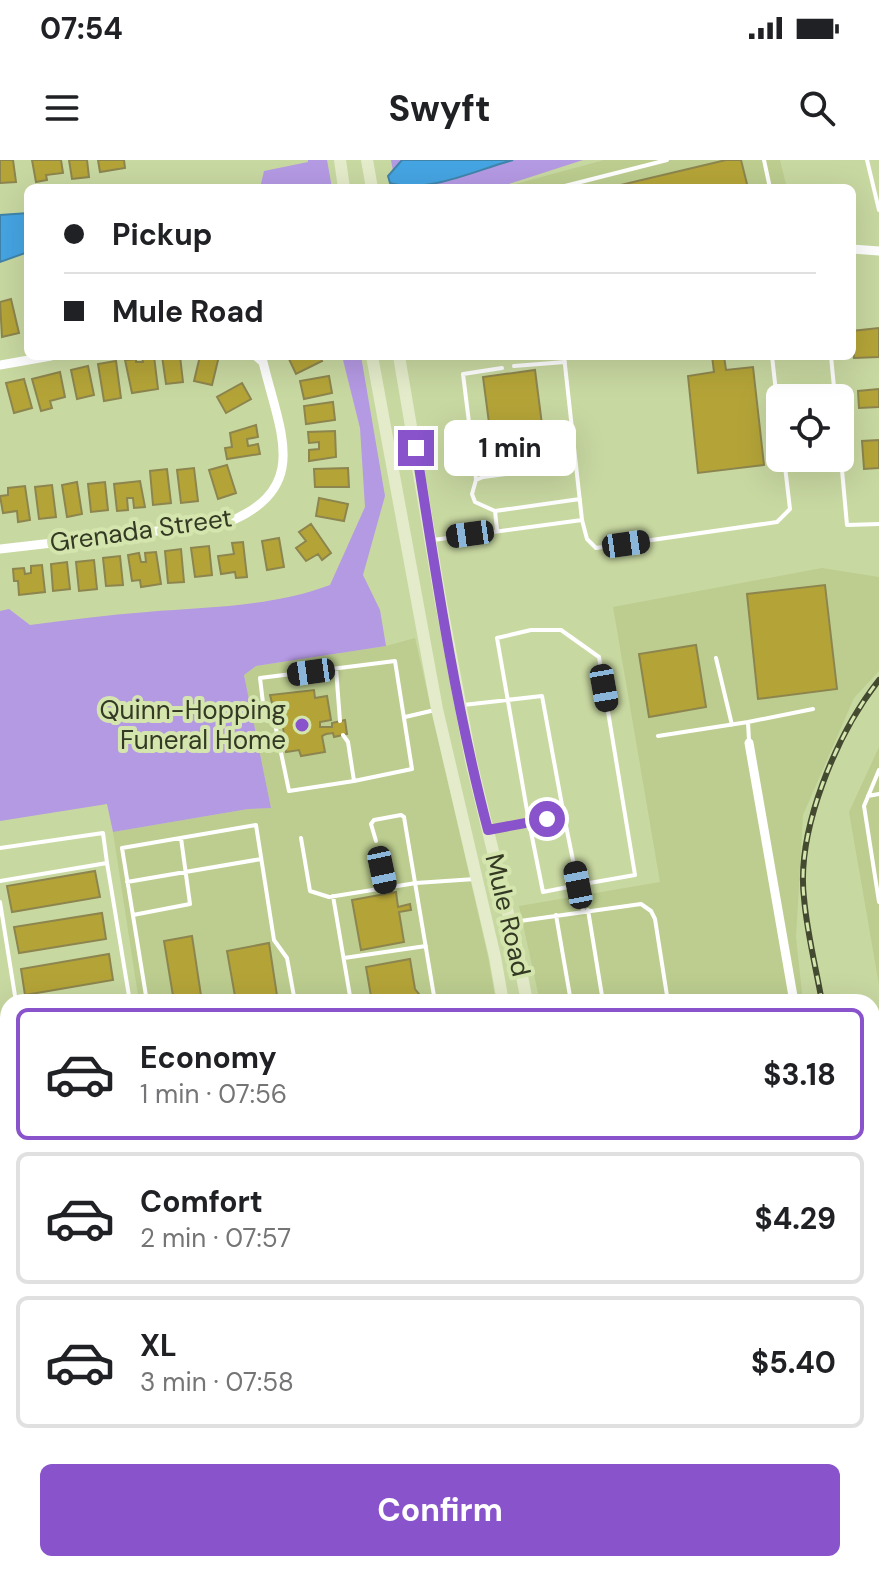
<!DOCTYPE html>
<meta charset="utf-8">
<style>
:root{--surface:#fff;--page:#f2f2f2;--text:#202124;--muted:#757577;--line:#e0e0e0;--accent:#8853cb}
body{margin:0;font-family:"DM Sans",sans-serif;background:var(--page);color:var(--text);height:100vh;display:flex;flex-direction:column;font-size:30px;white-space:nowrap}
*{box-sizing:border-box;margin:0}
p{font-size:26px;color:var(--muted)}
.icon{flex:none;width:44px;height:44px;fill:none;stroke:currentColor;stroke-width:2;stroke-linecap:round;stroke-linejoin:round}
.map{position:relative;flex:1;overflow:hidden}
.panel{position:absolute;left:0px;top:834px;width:880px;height:578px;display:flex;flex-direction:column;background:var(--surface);border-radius:24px 24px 0 0;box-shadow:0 8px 32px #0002}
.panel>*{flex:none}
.hud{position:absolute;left:24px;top:24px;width:832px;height:176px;border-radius:12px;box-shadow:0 8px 32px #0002;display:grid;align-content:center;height:176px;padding:0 40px;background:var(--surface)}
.controls{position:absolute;left:766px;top:224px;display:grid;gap:16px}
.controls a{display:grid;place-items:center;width:88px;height:88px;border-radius:12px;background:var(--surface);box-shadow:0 8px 32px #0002;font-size:40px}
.end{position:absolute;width:36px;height:36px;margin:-18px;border:10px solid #8853cb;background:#fff;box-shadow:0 0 0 4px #fff}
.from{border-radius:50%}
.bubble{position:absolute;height:56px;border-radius:12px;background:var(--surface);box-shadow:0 8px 32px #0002;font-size:26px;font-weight:700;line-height:56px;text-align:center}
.car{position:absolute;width:24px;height:48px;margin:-24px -12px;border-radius:10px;box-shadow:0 0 6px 2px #0007;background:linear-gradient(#222 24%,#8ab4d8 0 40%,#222 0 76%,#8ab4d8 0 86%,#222 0)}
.hud b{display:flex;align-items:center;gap:28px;height:76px;font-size:30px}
.hud b+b{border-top:2px solid var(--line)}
.hud i{width:20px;height:20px;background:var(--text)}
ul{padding:14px 0 0;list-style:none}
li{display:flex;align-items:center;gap:24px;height:132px;margin:0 16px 12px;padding:0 24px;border:4px solid var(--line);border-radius:12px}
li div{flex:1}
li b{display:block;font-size:30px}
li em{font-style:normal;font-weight:700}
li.selected{border-color:var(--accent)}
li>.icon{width:72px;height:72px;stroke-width:1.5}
.primary-button{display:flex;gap:16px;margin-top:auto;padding:16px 40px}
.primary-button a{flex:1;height:92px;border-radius:12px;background:var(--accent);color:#fff;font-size:32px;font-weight:700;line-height:92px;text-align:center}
.status{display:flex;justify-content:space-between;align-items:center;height:56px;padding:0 40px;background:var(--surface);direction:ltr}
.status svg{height:22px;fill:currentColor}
header{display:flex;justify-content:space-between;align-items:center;height:104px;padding:0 40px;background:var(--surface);font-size:36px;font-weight:700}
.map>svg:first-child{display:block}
.built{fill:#bccd8f}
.green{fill:#b499e3}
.forest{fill:#af8ee5}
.water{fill:#45a4e2;stroke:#4084a9;stroke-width:2}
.building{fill:#b4a438;stroke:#8d854e;stroke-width:2}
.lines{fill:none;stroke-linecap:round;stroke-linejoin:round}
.lane{stroke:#fff;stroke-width:4}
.street{stroke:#fff;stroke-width:9}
.secondary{stroke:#e3ebca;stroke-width:12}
.highway{stroke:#a2bb4f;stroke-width:16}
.rail-casing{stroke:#434a30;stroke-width:6}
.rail{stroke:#d5e5ae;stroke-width:3;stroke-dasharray:9;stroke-linecap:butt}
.route{stroke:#8853cb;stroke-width:10}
.poi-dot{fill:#8853cb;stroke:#d5e5ae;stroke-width:3}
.labels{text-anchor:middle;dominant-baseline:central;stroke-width:8;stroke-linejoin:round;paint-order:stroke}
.street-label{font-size:26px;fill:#333923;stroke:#d5e5ae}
.poi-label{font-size:26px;fill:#333923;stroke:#d5e5ae;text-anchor:end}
</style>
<div class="status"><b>07:54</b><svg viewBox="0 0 49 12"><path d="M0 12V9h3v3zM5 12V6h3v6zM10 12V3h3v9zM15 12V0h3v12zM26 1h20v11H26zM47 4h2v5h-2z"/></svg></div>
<header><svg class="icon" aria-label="menu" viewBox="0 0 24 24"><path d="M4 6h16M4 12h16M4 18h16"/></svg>Swyft<svg class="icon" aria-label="search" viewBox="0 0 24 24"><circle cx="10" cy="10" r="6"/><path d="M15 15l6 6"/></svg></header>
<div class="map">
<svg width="879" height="1411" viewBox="0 0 879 1411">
<rect width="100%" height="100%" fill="#c8d8a1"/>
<!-- built -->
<path class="built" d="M 604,0 L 780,0 L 787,28 L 501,28 Z
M 822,408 L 879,417 L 879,511 L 854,538 L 803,655 L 796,777 L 803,842 L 540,842 L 519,746 L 660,722 L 613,447 Z
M 415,478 L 488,797 L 496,842 L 139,842 L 113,672 L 248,649 L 271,648 L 244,515 L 256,506 L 386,486 Z
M 879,587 L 879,825 L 849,652 Z
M 8,1249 L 8,1404 L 410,1404 L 413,1411 L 0,1411 L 0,1250 Z
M 556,1404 L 786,1404 L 789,1411 L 559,1411 Z"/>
<!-- green -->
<path class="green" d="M 308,0 L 327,0 L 332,28 L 260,28 L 264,11 L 308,2 Z
M 391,0 L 583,0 L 496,28 L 396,28 Z
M 342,196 L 361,196 L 385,336 L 363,415 L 380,450 L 386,486 L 256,506 L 244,515 L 271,648 L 248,649 L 113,672 L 107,644 L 0,661 L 0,451 L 9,449 L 30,465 C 69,460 108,455 147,452 C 209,447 271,447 330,425 L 365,347 L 360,268 Z"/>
<!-- forest -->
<path class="forest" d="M 872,1193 L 879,1238 L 879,1411 L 789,1411 L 786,1404 L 872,1404 Z"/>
<!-- water -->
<path class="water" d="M 402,0 L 513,0 C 476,10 427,34 390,23 L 388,16 Z
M 28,53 L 28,92 L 0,102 L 0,55 Z"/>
<!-- building -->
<path class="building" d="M 0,0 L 13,0 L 16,22 L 0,23 Z
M 32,0 L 61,0 L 63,13 L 46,15 L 47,20 L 36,22 Z
M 69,0 L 87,0 L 89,17 L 72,19 Z
M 98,0 L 124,0 L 125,8 L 100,12 Z
M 726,0 L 741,0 L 748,28 L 608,28 Z
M 11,139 L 19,173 L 2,177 L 0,142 Z
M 879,168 L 879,197 L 854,198 L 852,171 Z
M 154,196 L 158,229 L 132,233 L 125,200 L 136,199 L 136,202 L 143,202 L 142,197 Z
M 162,196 L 180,196 L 183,222 L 166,224 Z
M 200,196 L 219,196 L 212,225 L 194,221 Z
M 290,196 L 319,196 L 322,201 L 296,214 L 288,197 Z
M 712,196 L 724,196 L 726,210 L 753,207 L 764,305 L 698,313 L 688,216 L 714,212 Z
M 116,201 L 121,238 L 104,241 L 98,204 Z
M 88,206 L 94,235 L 77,239 L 71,210 Z
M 535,210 L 545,288 L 504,294 L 495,291 L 492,286 L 483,217 Z
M 60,212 L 65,237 L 50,241 L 52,248 L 41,251 L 32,219 Z
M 329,216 L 332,233 L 304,239 L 300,221 Z
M 24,219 L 32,248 L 14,253 L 6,223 Z
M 242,223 L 251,239 L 226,253 L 217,237 Z
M 879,229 L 879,247 L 859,248 L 858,231 Z
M 333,242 L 335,260 L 306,264 L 304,246 Z
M 256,265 L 258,277 L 247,279 L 248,286 L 258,284 L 260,294 L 227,299 L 225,288 L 232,287 L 230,273 Z
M 335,271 L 336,297 L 309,301 L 309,290 L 319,289 L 319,282 L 309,283 L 308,272 Z
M 879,280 L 879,308 L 864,309 L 862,281 Z
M 227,305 L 236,333 L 218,339 L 209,310 Z
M 194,308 L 198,341 L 181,343 L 177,310 Z
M 348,308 L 349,327 L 315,327 L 314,309 Z
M 167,309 L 171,343 L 153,345 L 150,311 Z
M 140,321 L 145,347 L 134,348 L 133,338 L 127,338 L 128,350 L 117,351 L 114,324 Z
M 77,322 L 82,354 L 67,357 L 62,325 Z
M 105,322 L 108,350 L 91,352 L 88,324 Z
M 52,325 L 56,357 L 39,359 L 35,327 Z
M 25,326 L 30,360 L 18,362 L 17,351 L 3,353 L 0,336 L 8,335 L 8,328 Z
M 319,338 L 348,344 L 344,361 L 316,356 Z
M 311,364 L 331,393 L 322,400 L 318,394 L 306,401 L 296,388 L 306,381 L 299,372 Z
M 279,378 L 284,407 L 267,410 L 262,381 Z
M 243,382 L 247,417 L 236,418 L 235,412 L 221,414 L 218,396 L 234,394 L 232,383 Z
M 209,386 L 212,415 L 195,417 L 191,388 Z
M 181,389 L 184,422 L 168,423 L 165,391 Z
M 156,392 L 161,424 L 141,427 L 140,420 L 132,421 L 128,395 L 139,393 L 141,402 L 146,402 L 145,393 Z
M 120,396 L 123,425 L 106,426 L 103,398 Z
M 94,400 L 97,429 L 79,431 L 76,402 Z
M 67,402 L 70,429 L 53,431 L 51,404 Z
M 42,405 L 45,432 L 19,435 L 18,421 L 14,421 L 13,409 L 24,408 L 25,414 L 31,413 L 31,406 Z
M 825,425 L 837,529 L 758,539 L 747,434 Z
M 696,485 L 706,547 L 649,557 L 639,494 Z
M 314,530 L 315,538 L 327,536 L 331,560 L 320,562 L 320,567 L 332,567 L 332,563 L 345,560 L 347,574 L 334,577 L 333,573 L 326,574 L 322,576 L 325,592 L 301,596 L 299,590 L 286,592 L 280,542 L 272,543 L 270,535 Z
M 95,711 L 100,737 L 12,752 L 7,726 Z
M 396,732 L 398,747 L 410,744 L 411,750 L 399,752 L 404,782 L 361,790 L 352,740 Z
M 102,753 L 106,779 L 19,793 L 14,767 Z
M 192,776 L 202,842 L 174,842 L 164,781 Z
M 269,783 L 278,842 L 236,842 L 227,791 Z
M 109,794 L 113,820 L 25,835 L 21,809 Z
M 410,799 L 415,829 L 419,834 L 417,842 L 372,842 L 366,807 Z
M 628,1404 L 703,1404 L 686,1411 L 631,1411 Z"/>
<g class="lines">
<!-- lane -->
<path class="lane" d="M 764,0 L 770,28
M 867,0 L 879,50
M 557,28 L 667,0
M 772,196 L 780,268
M 831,196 L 835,238
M 514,206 L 565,202
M 840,288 L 847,365 L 879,364
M 476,319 L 463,214 L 502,208
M 495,351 L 580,339
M 582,360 L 587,379 L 596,388 L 777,362 L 790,349 L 784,298
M 497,370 L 495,351 L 475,342 L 472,334 L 476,320 L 483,317 L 576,305
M 433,380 L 582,360 L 564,196
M 716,498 L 732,565
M 336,509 L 340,561
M 463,545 L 542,536 L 564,656
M 405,557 L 435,550
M 343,575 L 348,582 L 354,621 L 412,609 L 395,501 L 260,518 L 263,543 L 274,559 L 289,631 L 354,621
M 658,576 L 748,562
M 749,581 L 748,562 L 813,549
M 879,610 L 864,646 L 879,742
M 868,636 L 879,634
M 491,670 L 564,656 L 578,725 L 635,715 L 599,497 L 561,470 L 531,470 L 497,478 L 529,662 L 543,732 L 578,725 L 583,751
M 301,678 L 310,731 L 329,737 L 416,723 L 475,719
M 376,681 L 371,664 L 374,660 L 401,655 L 404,657 L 435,842
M 0,688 L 103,673 L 107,703
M 378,692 L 386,728
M 0,721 L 107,703 L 130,842
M 127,722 L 261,699
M 333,736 L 351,842
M 0,742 L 16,842
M 588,750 L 603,842
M 133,755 L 190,744 L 181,678
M 556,755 L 571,842
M 513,762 L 641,744 L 651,751 L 655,759 L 668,842
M 344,798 L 426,786
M 147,842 L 122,688 L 256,665 L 274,780 L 287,798 L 295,842
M 0,1030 L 4,1066 L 1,1097 L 8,1141
M 879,1141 L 877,1146 L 879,1162
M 0,1289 L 8,1288
M 0,1347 L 8,1367
M 23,1404 L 26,1411
M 578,1404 L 581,1411
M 436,1405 L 440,1404
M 59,1408 L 69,1404
M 51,1411 L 59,1408 L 57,1404
M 138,1411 L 156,1404
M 734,1411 L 751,1404"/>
<!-- street -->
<path class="street" d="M 852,89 L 879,91
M 0,205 L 51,196
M 0,389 L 226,363 C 312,329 280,273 263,202 L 256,196
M 749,583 L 794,842
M 245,1411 L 248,1404"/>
<!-- secondary -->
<path class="secondary" d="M 340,0 L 344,28
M 367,0 L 372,28
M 372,196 L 437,549 L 495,797 L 503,842
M 399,196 L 441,443 L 471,601 L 517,790 L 527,842"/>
<!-- highway -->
<path class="highway" d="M 872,1065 L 879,1063
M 872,1087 L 879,1086
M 0,1204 L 8,1203
M 0,1230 L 8,1229"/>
<!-- rail casing -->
<g class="rail-casing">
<path id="rail" d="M 822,842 C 816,808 807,773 804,738 C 796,670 837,573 879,520"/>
</g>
<!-- rail -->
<use href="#rail" class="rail"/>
</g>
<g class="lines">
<!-- route -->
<path class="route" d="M 416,288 C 436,416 455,545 488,670 L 547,659"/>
</g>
<!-- markers -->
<circle class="poi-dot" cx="302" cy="565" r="8"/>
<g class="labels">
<!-- street labels -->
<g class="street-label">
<text transform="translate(141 370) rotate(-8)">Grenada Street</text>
<text transform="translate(508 755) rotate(77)">Mule Road</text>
</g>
<!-- poi labels -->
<g class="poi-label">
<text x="286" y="550">Quinn-Hopping<tspan x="286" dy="30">Funeral Home</tspan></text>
</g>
</g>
</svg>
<div class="controls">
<a><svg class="icon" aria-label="locate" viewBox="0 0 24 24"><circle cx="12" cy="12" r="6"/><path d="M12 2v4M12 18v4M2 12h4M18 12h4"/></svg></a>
</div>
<i class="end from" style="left:547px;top:659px"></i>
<i class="end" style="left:416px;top:288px"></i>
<div class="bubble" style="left:444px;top:260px;width:132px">1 min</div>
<i class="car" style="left:470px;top:374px;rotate:262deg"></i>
<i class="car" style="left:626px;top:384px;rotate:82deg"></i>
<i class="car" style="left:311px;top:512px;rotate:262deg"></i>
<i class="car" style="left:604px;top:528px;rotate:170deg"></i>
<i class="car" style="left:382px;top:710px;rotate:168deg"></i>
<i class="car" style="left:578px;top:725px;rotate:349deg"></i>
<div class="hud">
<b><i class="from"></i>Pickup</b>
<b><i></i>Mule Road</b>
</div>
<section class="panel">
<ul>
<li class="selected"><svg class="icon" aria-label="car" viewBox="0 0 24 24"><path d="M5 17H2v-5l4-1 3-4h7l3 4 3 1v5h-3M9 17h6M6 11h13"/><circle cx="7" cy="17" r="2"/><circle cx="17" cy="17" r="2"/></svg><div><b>Economy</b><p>1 min · 07:56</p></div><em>$3.18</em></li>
<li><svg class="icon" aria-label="car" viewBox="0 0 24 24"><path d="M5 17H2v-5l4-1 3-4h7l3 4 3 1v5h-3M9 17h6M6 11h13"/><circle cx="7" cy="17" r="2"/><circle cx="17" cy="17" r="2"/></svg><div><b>Comfort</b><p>2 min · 07:57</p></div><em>$4.29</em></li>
<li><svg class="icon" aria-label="car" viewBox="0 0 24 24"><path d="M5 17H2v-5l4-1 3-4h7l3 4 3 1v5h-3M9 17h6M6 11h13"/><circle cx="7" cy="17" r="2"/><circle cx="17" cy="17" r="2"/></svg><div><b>XL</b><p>3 min · 07:58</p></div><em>$5.40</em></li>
</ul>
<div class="primary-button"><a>Confirm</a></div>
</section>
</div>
